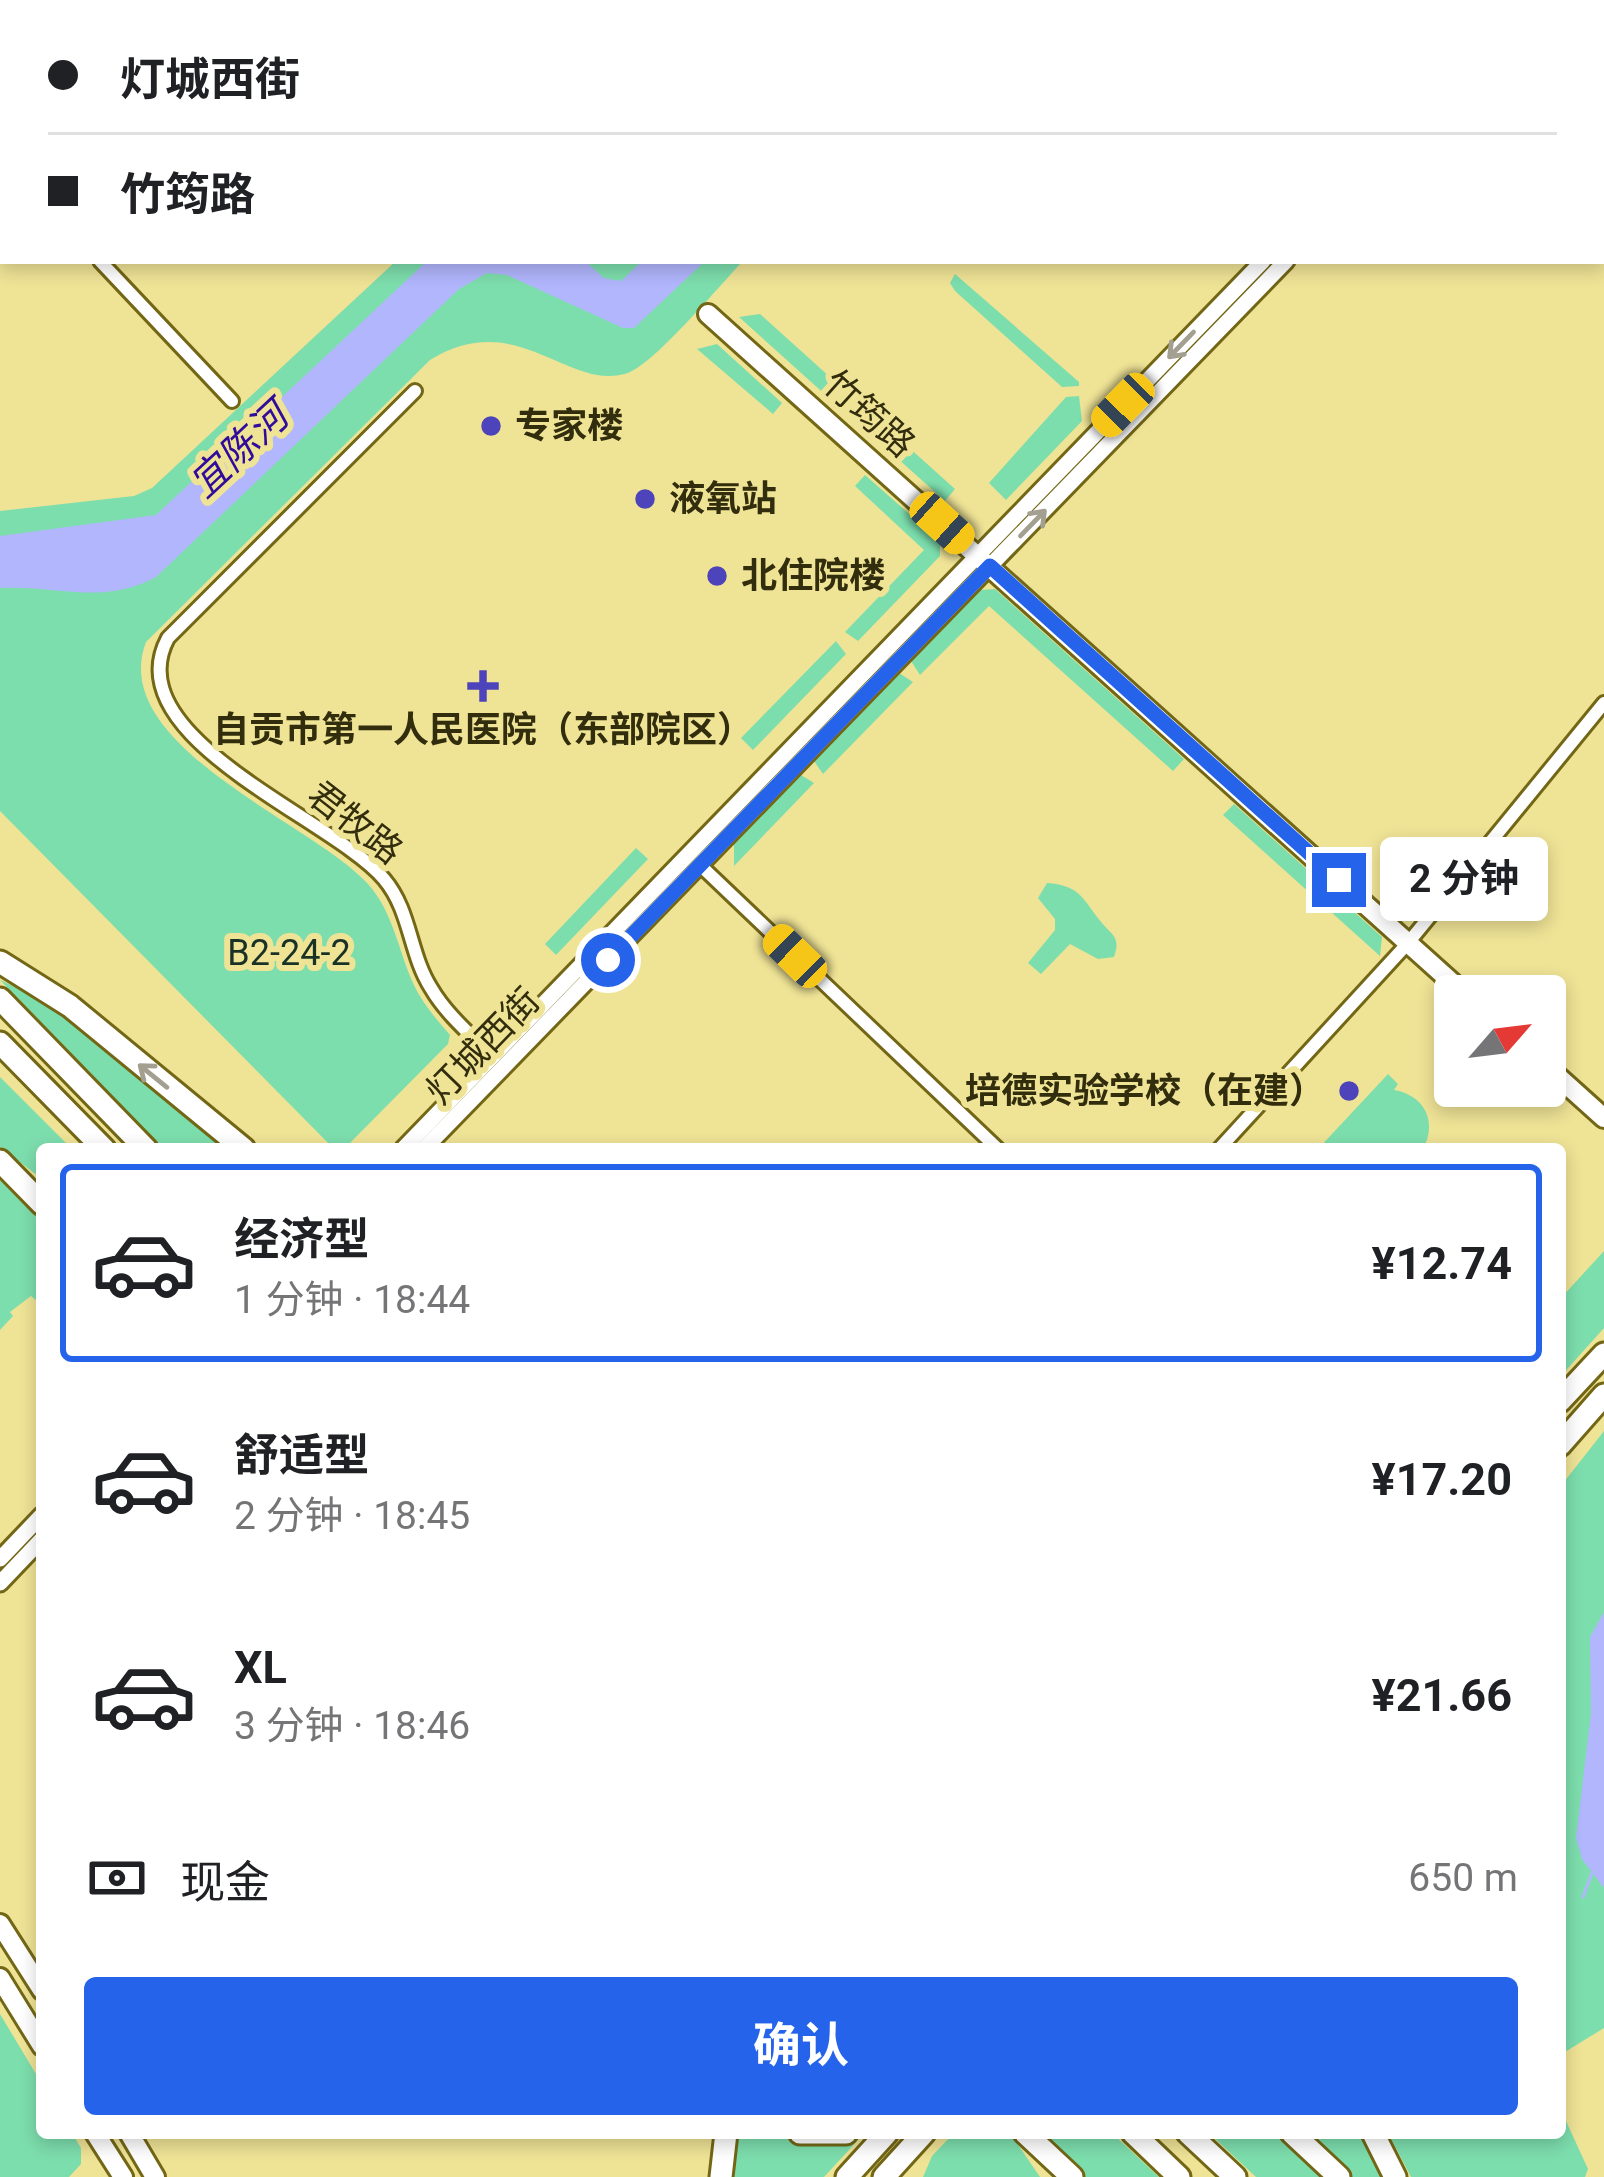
<!DOCTYPE html>
<html lang="zh">
<meta charset="utf-8">
<style>
:root{--surface:#fff;--page:#f2f2f2;--text:#202124;--muted:#757577;--line:#e0e0e0;--accent:#2563eb}
body{margin:0;font-family:Roboto,"Noto Sans SC",sans-serif;background:var(--page);color:var(--text);height:100vh;display:flex;flex-direction:column;font-size:45px;white-space:nowrap}
*{box-sizing:border-box;margin:0}
p{font-size:39px;color:var(--muted)}
.icon{flex:none;width:66px;height:66px;fill:none;stroke:currentColor;stroke-width:2;stroke-linecap:round;stroke-linejoin:round}
.map{position:relative;flex:1;overflow:hidden}
.details{position:absolute;left:36px;top:1143px;width:1530px;height:996px;display:flex;flex-direction:column;background:var(--surface);border-radius:12px;box-shadow:0 6px 18px #0003}
.details>*{flex:none}
.guide{position:absolute;left:0px;top:0px;width:1605px;height:264px;box-shadow:0 6px 18px #0003;display:grid;align-content:center;height:264px;padding:0 48px;background:var(--surface)}
.needle{width:78px;rotate:62deg}
.tools{position:absolute;left:1434px;top:975px;display:grid;gap:24px}
.tools a{display:grid;place-items:center;width:132px;height:132px;border-radius:12px;background:var(--surface);box-shadow:0 6px 18px #0003;font-size:60px}
.end{position:absolute;width:54px;height:54px;margin:-27px;border:15px solid #2563eb;background:#fff;box-shadow:0 0 0 6px #fff}
.from{border-radius:50%}
.bubble{position:absolute;height:84px;border-radius:12px;background:var(--surface);box-shadow:0 6px 18px #0003;font-size:39px;font-weight:700;line-height:84px;text-align:center}
.car{position:absolute;width:36px;height:72px;margin:-36px -18px;border-radius:15px;box-shadow:0 0 9px 3px #0007;background:linear-gradient(#f5c518 24%,#345 0 40%,#f5c518 0 76%,#345 0 86%,#f5c518 0)}
.guide b{display:flex;align-items:center;gap:42px;height:114px;font-size:45px}
.guide b+b{border-top:3px solid var(--line)}
.guide i{width:30px;height:30px;background:var(--text)}
ul{padding:21px 0 0;list-style:none}
li{display:flex;align-items:center;gap:36px;height:198px;margin:0 24px 18px;padding:0 24px;border:6px solid transparent;border-radius:12px}
li div{flex:1}
li b{display:block;font-size:45px}
li em{font-style:normal;font-weight:700}
li.current{border-color:var(--accent)}
li>.icon{width:108px;height:108px;stroke-width:1.5}
.pay{display:flex;align-items:center;gap:30px;height:132px;padding:0 48px;font-size:45px}
.pay p{margin-inline-start:auto}
.action{display:flex;gap:24px;margin-top:auto;padding:24px 48px}
.action a{flex:1;height:138px;border-radius:12px;background:var(--accent);color:#fff;font-size:48px;font-weight:700;line-height:138px;text-align:center}
.map>svg:first-child{display:block}
.green{fill:#7ddead}
.water{fill:#b1b6fd}
.lines{fill:none;stroke-linecap:round;stroke-linejoin:round}
.stream{stroke:#b1b6fd;stroke-width:3}
.minor-casing{stroke:#736716;stroke-width:18}
.tertiary-casing{stroke:#736716;stroke-width:21}
.secondary-casing{stroke:#736716;stroke-width:24}
.primary-casing{stroke:#736716;stroke-width:27}
.trunk-casing{stroke:#736716;stroke-width:27}
.minor{stroke:#fff;stroke-width:12}
.tertiary{stroke:#fff;stroke-width:15}
.secondary{stroke:#fff;stroke-width:18}
.primary{stroke:#fff;stroke-width:21}
.trunk{stroke:#fff;stroke-width:21}
.oneway{stroke:#a3a092}
.route{stroke:#2563eb;stroke-width:15}
.poi-dot{fill:#4d43ba;stroke:#efe396;stroke-width:4.5}
.labels{text-anchor:middle;dominant-baseline:central;stroke-width:12;stroke-linejoin:round;paint-order:stroke}
.street-label{font-size:36px;fill:#322d0d;stroke:#efe396}
.poi-label{font-size:36px;font-weight:bold;fill:#322d0d;stroke:#efe396;text-anchor:start}
.park-label{font-size:36px;fill:#193225;stroke:#efe396}
.water-label{font-size:39px;font-style:italic;fill:#310b99;stroke:#efe396}
</style>
<div class="map">
<svg width="1604" height="2177" viewBox="0 0 1604 2177">
<rect width="100%" height="100%" fill="#efe396"/>
<!-- green -->
<path class="green" d="M 396,261 L 743,261 C 720,285 655,363 628,373 C 568,393 518,306 430,360 L 146,642 C 106,746 315,824 368,884 C 393,912 398,949 413,983 C 422,1003 436,1019 450,1035 L 448,1044 L 344,1149 L 334,1149 L 0,811 L 0,511 L 134,496 L 152,488 Z
M 955,274 L 1079,382 L 1079,386 L 1062,387 L 955,291 L 950,283 Z
M 760,314 L 841,387 L 830,399 L 739,317 Z
M 717,344 L 782,403 L 773,414 L 697,349 Z
M 847,392 L 955,489 L 945,501 L 837,404 Z
M 1079,396 L 1082,421 L 1006,500 L 989,483 L 1066,397 Z
M 865,475 L 940,541 L 940,556 L 858,641 L 845,632 L 924,550 L 855,486 Z
M 995,589 L 1184,759 L 1173,771 L 989,606 L 920,675 L 911,661 L 980,590 Z
M 836,641 L 846,654 L 753,750 L 741,738 Z
M 899,673 L 913,682 L 823,774 L 814,761 Z
M 801,775 L 814,783 L 734,866 L 734,843 Z
M 1234,804 L 1382,937 L 1380,956 L 1223,815 Z
M 636,848 L 648,859 L 556,955 L 545,944 Z
M 1047,883 C 1082,885 1084,902 1102,923 C 1112,935 1121,937 1114,957 L 1098,959 L 1070,944 L 1041,974 L 1028,963 L 1055,930 L 1055,919 L 1038,898 Z
M 0,980 L 44,1000 L 225,1149 L 164,1149 Z
M 1388,1074 L 1398,1084 L 1394,1090 C 1424,1095 1438,1121 1423,1149 L 1318,1149 Z
M 0,1077 L 72,1149 L 42,1149 L 42,1179 L 0,1147 Z
M 0,1180 L 42,1223 L 42,1305 L 31,1296 L 10,1312 L 13,1316 L 0,1330 Z
M 1604,1251 L 1604,1328 L 1560,1377 L 1560,1299 Z
M 1604,1431 L 1604,2028 L 1560,2055 L 1560,1487 Z
M 0,2014 L 42,2084 L 42,2133 L 72,2133 L 81,2148 L 81,2164 L 69,2177 L 0,2177 Z
M 1560,2108 L 1588,2169 L 1585,2177 L 1411,2177 L 1388,2133 L 1560,2133 Z
M 735,2133 C 780,2133 815,2152 860,2138 L 824,2177 L 730,2177 Z
M 954,2133 L 1010,2133 L 1040,2177 L 923,2177 L 932,2156 Z
M 1036,2133 L 1112,2133 L 1159,2177 L 1083,2177 Z
M 1209,2133 L 1282,2133 L 1329,2177 L 1256,2177 Z
M 1303,2133 L 1362,2133 L 1383,2177 L 1350,2177 Z"/>
<!-- water -->
<path class="water" d="M 427,261 L 585,261 L 604,278 L 621,281 L 642,261 L 705,261 L 634,328 L 623,328 L 507,275 L 487,273 L 459,289 L 156,577 C 102,606 59,585 0,588 L 0,536 L 156,515 Z
M 1604,1612 L 1604,1888 L 1582,1859 L 1576,1838 L 1591,1713 L 1590,1637 Z"/>
<g class="lines">
<!-- stream -->
<path class="stream" d="M 1583,1897 L 1592,1873"/>
<!-- minor casing -->
<g class="minor-casing">
<path id="minor" d="M 0,155 L 3,158
M 100,261 L 232,401
M 415,391 L 168,638 C 114,738 334,819 384,879 C 411,911 409,953 431,988 C 446,1014 471,1035 492,1056
M 700,865 L 998,1149
M 1219,1149 L 1408,943 L 1604,703"/>
</g>
<!-- tertiary casing -->
<g class="tertiary-casing">
<path id="tertiary" d="M 1513,3 L 1516,0
M 1535,3 L 1538,0
M 403,1149 L 1263,261
M 424,1149 L 1286,261
M 0,1559 L 42,1515
M 0,1583 L 42,1539"/>
</g>
<!-- secondary casing -->
<g class="secondary-casing">
<path id="secondary" d="M 354,0 L 357,3
M 234,3 L 238,0
M 269,3 L 273,0
M 0,218 L 3,215
M 0,247 L 3,244
M 708,314 L 1467,996
M 1545,1065 L 1604,1118
M 0,1924 L 42,1990
M 0,1978 L 42,2046
M 95,2133 L 123,2177
M 129,2133 L 155,2177"/>
</g>
<!-- primary casing -->
<g class="primary-casing">
<path id="primary" d="M 1254,0 L 1258,3
M 1295,0 L 1300,3
M 1602,205 L 1604,207
M 1602,233 L 1604,234"/>
</g>
<!-- trunk casing -->
<g class="trunk-casing">
<path id="trunk" d="M 0,962 L 70,1006 L 244,1149
M 0,999 L 146,1149
M 0,1043 L 104,1149
M 0,1161 L 42,1204
M 1560,1401 L 1604,1354
M 1560,1445 L 1604,1395
M 800,2133 L 846,2133
M 1025,2133 L 1072,2177
M 1133,2133 L 1179,2177
M 1188,2133 L 1235,2177
M 1292,2133 L 1339,2177
M 1373,2133 L 1395,2177
M 721,2177 L 726,2133
M 847,2177 L 887,2133
M 884,2177 L 924,2133"/>
</g>
<!-- minor -->
<use href="#minor" class="minor"/>
<!-- tertiary -->
<use href="#tertiary" class="tertiary"/>
<!-- secondary -->
<use href="#secondary" class="secondary"/>
<!-- primary -->
<use href="#primary" class="primary"/>
<!-- trunk -->
<use href="#trunk" class="trunk"/>
</g>
<!-- one-way arrows -->
<defs><path id="oneway-shaft" d="M-6 0H5M1.5-3L5.5 0L1.5 3" fill="none" stroke-width="1.6" stroke-linecap="round" stroke-linejoin="round" transform="scale(3)"/></defs>
<g class="oneway">
<use href="#oneway-shaft" transform="translate(1181 345) rotate(134)"/>
<use href="#oneway-shaft" transform="translate(1033 523) rotate(-46)"/>
<use href="#oneway-shaft" transform="translate(153 1076) rotate(-141)"/>
</g>
<g class="lines">
<!-- route -->
<path class="route" d="M 608,960 L 990,566 L 1339,880"/>
</g>
<!-- markers -->
<g class="poi-dot">
<circle cx="491" cy="426" r="12"/>
<circle cx="645" cy="499" r="12"/>
<circle cx="717" cy="576" r="12"/>
<path d="M477 668h12v12h12v12h-12v12h-12v-12h-12v-12h12z"/>
<circle cx="1349" cy="1091" r="12"/>
</g>
<g class="labels">
<!-- street labels -->
<g class="street-label">
<text transform="translate(869 414) rotate(42)">竹筠路</text>
<text transform="translate(355 823) rotate(38)">君牧路</text>
<text transform="translate(483 1046) rotate(-46)">灯城西街</text>
</g>
<!-- poi labels -->
<g class="poi-label">
<text x="515" y="426">专家楼</text>
<text x="669" y="499">液氧站</text>
<text x="741" y="576">北住院楼</text>
<text x="483" y="730" text-anchor="middle">自贡市第一人民医院（东部院区）</text>
<text x="1325" y="1091" text-anchor="end">培德实验学校（在建）</text>
</g>
<!-- park labels -->
<g class="park-label">
<text x="289" y="953">B2-24-2</text>
</g>
<!-- water labels -->
<g class="water-label">
<text transform="translate(239 450) rotate(-43)">宜陈河</text>
</g>
</g>
</svg>
<div class="tools">
<a><svg class="needle" viewBox="-14 -14 28 28"><path d="M0-13l5 13h-10z" fill="#e53935"/><path d="M0 13l5-13h-10z" fill="#757577"/></svg></a>
</div>
<i class="end from" style="left:608px;top:960px"></i>
<i class="end" style="left:1339px;top:880px"></i>
<div class="bubble" style="left:1380px;top:837px;width:168px">2 分钟</div>
<i class="car" style="left:1123px;top:405px;rotate:224deg"></i>
<i class="car" style="left:942px;top:523px;rotate:132deg"></i>
<i class="car" style="left:795px;top:956px;rotate:314deg"></i>
<div class="guide">
<b><i class="from"></i>灯城西街</b>
<b><i></i>竹筠路</b>
</div>
<section class="details">
<ul>
<li class="current"><svg class="icon" aria-label="car" viewBox="0 0 24 24"><path d="M5 17H2v-5l4-1 3-4h7l3 4 3 1v5h-3M9 17h6M6 11h13"/><circle cx="7" cy="17" r="2"/><circle cx="17" cy="17" r="2"/></svg><div><b>经济型</b><p>1 分钟 · 18:44</p></div><em>¥12.74</em></li>
<li><svg class="icon" aria-label="car" viewBox="0 0 24 24"><path d="M5 17H2v-5l4-1 3-4h7l3 4 3 1v5h-3M9 17h6M6 11h13"/><circle cx="7" cy="17" r="2"/><circle cx="17" cy="17" r="2"/></svg><div><b>舒适型</b><p>2 分钟 · 18:45</p></div><em>¥17.20</em></li>
<li><svg class="icon" aria-label="car" viewBox="0 0 24 24"><path d="M5 17H2v-5l4-1 3-4h7l3 4 3 1v5h-3M9 17h6M6 11h13"/><circle cx="7" cy="17" r="2"/><circle cx="17" cy="17" r="2"/></svg><div><b>XL</b><p>3 分钟 · 18:46</p></div><em>¥21.66</em></li>
</ul>
<div class="pay"><svg class="icon" aria-label="cash" viewBox="0 0 24 24"><path d="M3 7h18v10H3z"/><circle cx="12" cy="12" r="2"/></svg>现金<p>650 m</p></div>
<div class="action"><a>确认</a></div>
</section>
</div>
